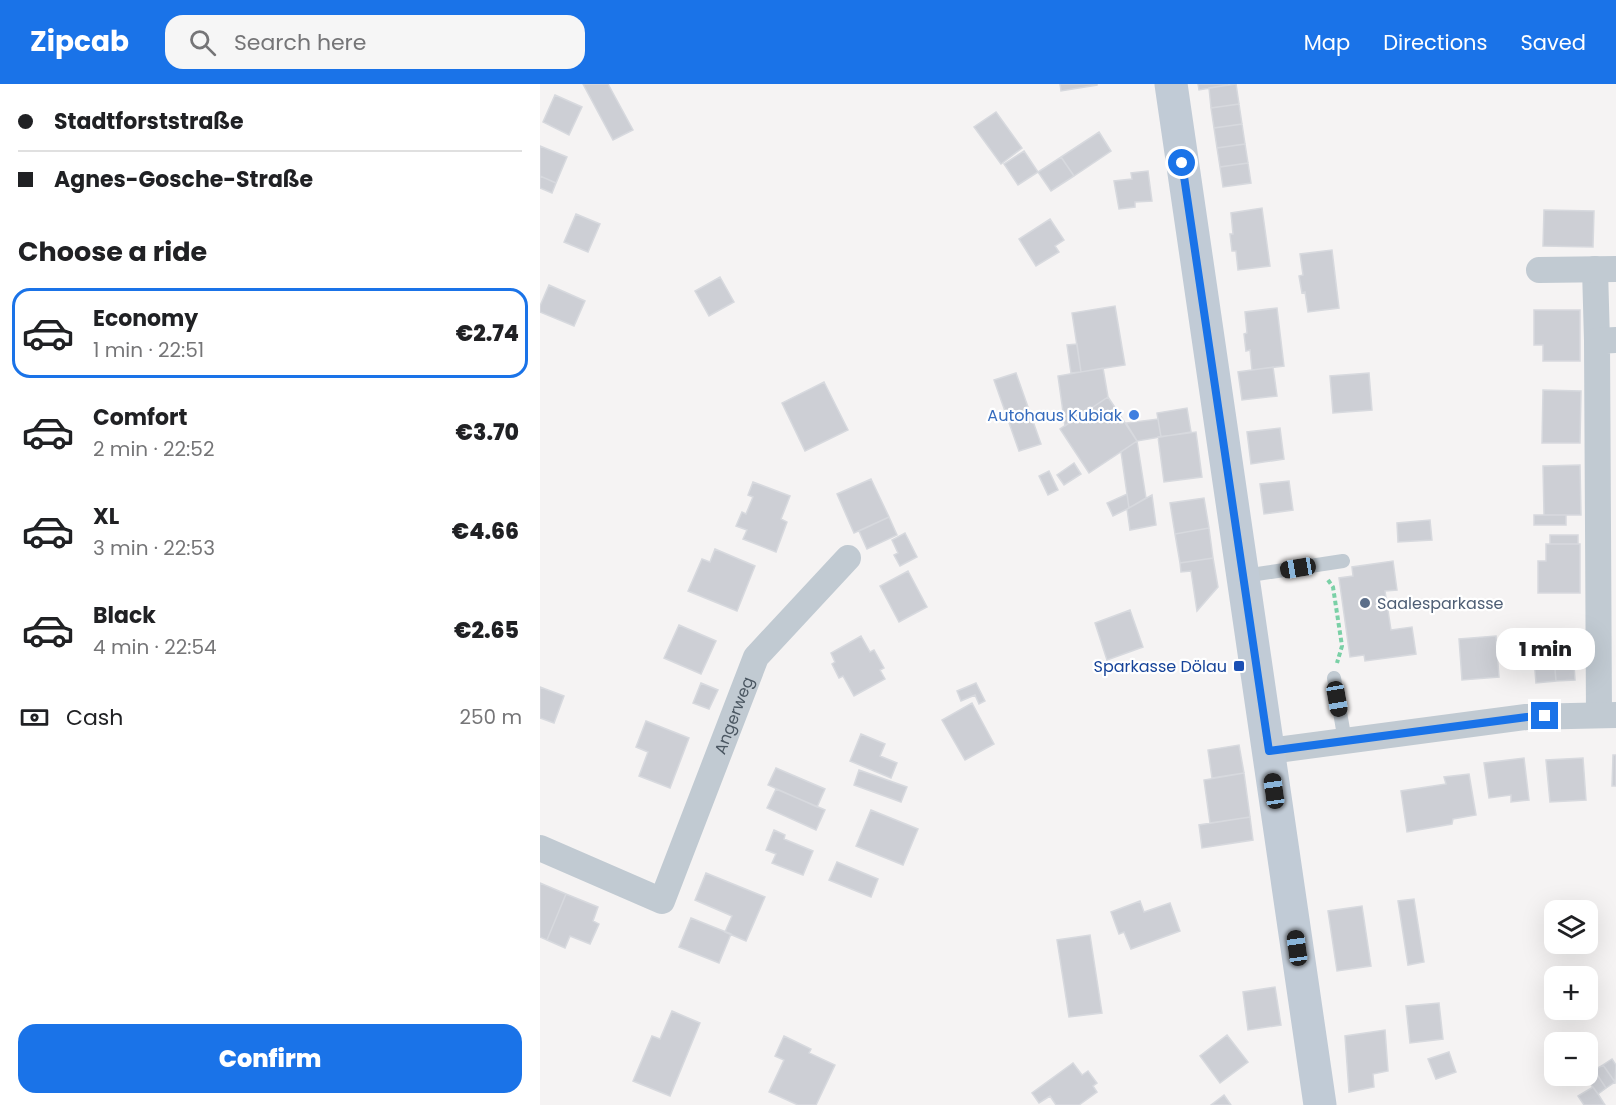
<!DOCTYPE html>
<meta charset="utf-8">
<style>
:root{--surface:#fff;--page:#f6f6f6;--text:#202124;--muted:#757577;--line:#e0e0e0;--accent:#1a73e8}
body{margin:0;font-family:Poppins,sans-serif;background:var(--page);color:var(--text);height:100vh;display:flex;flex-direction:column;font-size:22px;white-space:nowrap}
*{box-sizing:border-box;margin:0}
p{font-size:20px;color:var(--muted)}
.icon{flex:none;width:33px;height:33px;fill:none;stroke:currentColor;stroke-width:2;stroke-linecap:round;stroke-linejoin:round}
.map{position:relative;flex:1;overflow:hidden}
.side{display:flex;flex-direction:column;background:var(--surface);width:540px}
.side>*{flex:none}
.guide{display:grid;align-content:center;height:132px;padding:0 18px;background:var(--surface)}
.controls{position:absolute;left:1004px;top:816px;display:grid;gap:12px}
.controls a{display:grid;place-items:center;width:54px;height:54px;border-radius:12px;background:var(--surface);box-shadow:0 6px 24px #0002;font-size:30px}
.end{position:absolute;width:27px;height:27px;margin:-14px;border:8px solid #1a73e8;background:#fff;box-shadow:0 0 0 3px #fff}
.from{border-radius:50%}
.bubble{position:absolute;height:42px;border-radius:18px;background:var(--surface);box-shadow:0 6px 24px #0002;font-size:20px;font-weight:800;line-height:42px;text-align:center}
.car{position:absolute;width:18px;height:36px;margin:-18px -9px;border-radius:8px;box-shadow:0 0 4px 2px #0007;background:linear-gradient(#222 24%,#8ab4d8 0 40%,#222 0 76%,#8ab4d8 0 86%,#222 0)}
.guide b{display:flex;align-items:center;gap:21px;height:57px;font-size:22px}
.guide b+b{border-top:2px solid var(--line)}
.guide i{width:15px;height:15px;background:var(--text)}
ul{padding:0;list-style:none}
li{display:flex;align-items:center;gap:18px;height:90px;margin:0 12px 9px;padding:0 6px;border:3px solid transparent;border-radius:18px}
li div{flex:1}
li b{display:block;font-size:22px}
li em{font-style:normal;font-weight:800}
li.current{border-color:var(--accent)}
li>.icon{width:54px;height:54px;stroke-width:1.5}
h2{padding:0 18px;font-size:27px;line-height:72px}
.pay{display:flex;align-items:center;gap:15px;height:66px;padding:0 18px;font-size:22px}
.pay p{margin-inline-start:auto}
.action{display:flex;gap:12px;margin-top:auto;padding:12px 18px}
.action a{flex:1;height:69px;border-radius:18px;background:var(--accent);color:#fff;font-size:24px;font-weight:800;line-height:69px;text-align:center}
header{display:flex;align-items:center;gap:36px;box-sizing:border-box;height:84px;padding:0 30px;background:var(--accent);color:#fff}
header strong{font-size:28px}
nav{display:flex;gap:33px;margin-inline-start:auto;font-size:21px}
.search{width:420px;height:54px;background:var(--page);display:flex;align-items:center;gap:15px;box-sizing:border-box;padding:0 21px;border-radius:18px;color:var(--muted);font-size:22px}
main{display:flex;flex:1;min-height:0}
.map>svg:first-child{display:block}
.building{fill:#cdcfd5;stroke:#d7d9de;stroke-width:1.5}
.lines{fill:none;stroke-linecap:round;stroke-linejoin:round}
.path{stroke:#7ad0a6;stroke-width:4;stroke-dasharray:4.5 3;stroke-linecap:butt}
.service{stroke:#c1cad2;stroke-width:14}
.minor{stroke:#c1cad2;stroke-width:26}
.secondary{stroke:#c1cbd6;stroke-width:33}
.route{stroke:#1a73e8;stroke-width:8}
.shop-dot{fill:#3f7fe0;stroke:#fff;stroke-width:2}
.service-dot{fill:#5c6f8a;stroke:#fff;stroke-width:2}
.transit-dot{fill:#1a4fb4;stroke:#fff;stroke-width:2}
.labels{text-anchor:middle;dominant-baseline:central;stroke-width:4.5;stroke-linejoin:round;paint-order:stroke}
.shop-label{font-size:16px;fill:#366cbe;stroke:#fff;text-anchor:end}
.service-label{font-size:16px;fill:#4e5e75;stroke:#fff;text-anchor:start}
.transit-label{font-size:16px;fill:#164399;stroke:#fff;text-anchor:end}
.street-label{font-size:16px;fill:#4a5661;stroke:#fff}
</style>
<header>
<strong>Zipcab</strong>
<div class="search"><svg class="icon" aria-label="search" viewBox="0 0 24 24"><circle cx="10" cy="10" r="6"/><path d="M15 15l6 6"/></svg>Search here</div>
<nav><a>Map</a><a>Directions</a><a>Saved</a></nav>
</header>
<main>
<section class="side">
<div class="guide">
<b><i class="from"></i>Stadtforststraße</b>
<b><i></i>Agnes-Gosche-Straße</b>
</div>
<h2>Choose a ride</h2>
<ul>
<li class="current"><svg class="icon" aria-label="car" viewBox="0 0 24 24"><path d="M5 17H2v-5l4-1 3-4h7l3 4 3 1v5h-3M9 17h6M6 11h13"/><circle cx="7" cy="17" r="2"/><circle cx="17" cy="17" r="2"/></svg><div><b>Economy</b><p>1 min · 22:51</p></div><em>€2.74</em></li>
<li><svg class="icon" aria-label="car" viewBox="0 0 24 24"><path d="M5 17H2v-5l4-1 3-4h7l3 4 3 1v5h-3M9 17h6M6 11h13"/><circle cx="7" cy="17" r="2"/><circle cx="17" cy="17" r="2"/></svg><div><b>Comfort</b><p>2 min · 22:52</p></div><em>€3.70</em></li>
<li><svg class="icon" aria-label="car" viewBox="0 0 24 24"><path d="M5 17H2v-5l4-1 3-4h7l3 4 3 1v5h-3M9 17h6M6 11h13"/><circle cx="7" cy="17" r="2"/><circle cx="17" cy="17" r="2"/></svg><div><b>XL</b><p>3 min · 22:53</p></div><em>€4.66</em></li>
<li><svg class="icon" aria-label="car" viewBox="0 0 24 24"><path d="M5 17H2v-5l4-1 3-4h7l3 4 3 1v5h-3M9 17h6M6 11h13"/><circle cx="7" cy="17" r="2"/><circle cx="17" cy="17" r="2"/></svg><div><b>Black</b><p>4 min · 22:54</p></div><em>€2.65</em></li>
</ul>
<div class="pay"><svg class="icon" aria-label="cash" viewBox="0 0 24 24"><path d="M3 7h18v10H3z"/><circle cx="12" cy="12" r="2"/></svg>Cash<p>250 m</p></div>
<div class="action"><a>Confirm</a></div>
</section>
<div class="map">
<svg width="1076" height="1021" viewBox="0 0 1076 1021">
<rect width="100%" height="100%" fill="#f5f3f3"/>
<!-- building -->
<path class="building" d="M 43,0 L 68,0 L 93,46 L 73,56 Z
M 520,0 L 557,0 L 557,1 L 521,7 Z
M 658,0 L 687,0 L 688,1 L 659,6 Z
M 696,0 L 699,20 L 671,24 L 669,4 Z
M 15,11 L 42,23 L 29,51 L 3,38 Z
M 699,20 L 702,40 L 674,44 L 671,24 Z
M 456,28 L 482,64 L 461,80 L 434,43 Z
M 702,40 L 705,60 L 677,64 L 674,44 Z
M 559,48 L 571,67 L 534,92 L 521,73 Z
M 705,60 L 708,79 L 680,83 L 677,64 Z
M 0,62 L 27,73 L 16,99 L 0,92 Z
M 484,67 L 498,88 L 478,101 L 464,80 Z
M 521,73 L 534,92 L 511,107 L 498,88 Z
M 708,79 L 711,99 L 683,103 L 680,83 Z
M 608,87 L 612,117 L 595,118 L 595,123 L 579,125 L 574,97 L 592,95 L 591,89 Z
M 0,92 L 16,99 L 12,109 L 0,104 Z
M 722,124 L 730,182 L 698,186 L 696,167 L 692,167 L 690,150 L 693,150 L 691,129 Z
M 1004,126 L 1054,127 L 1053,163 L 1003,162 Z
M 36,130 L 60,140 L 48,168 L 24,158 Z
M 510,135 L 524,156 L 515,162 L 519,168 L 496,182 L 479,155 Z
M 792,166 L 799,224 L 768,228 L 765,208 L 762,209 L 759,192 L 763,191 L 760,170 Z
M 180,193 L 194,218 L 169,232 L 155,207 Z
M 9,201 L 45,217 L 34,242 L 0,228 L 0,222 Z
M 575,222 L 585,281 L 541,288 L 532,229 Z
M 737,224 L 744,282 L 712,286 L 710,266 L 706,267 L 704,250 L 707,249 L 705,228 Z
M 994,226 L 1040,226 L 1040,277 L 1003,277 L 1003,261 L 994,261 Z
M 537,260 L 541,288 L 531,289 L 527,261 Z
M 733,283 L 737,312 L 702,316 L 698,288 Z
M 563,284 L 568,313 L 525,342 L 518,292 Z
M 476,289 L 501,360 L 479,367 L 454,296 Z
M 829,289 L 832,326 L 793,329 L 790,292 Z
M 284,298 L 308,346 L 265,367 L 242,319 Z
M 1003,306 L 1041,307 L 1040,359 L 1002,359 Z
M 568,313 L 597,357 L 549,389 L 520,345 Z
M 647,324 L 651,348 L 621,353 L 617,329 Z
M 618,335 L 621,353 L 597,357 L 586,339 Z
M 740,344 L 744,375 L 711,380 L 707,348 Z
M 656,348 L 662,393 L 624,398 L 618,353 Z
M 597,357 L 606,414 L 589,424 L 581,368 Z
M 534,379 L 541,390 L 524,401 L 517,391 Z
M 1040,381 L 1041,431 L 1004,431 L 1003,382 Z
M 509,387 L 518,406 L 508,411 L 499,392 Z
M 331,395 L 349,433 L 314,449 L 297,410 Z
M 749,397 L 753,426 L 724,430 L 720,400 Z
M 213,398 L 250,412 L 241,435 L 247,438 L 236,468 L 203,455 L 207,446 L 196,442 L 202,428 L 206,430 L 213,413 L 208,411 Z
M 587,410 L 589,424 L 573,432 L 567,419 Z
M 612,411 L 616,441 L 590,446 L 587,425 Z
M 664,414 L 669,444 L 635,450 L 630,419 Z
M 994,431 L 1026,431 L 1026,441 L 994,441 Z
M 349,433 L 357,451 L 327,465 L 319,447 Z
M 890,436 L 892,456 L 858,458 L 857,439 Z
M 669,444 L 673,474 L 640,479 L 635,450 Z
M 365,449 L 377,473 L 360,482 L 354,471 L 358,469 L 352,456 Z
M 1010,451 L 1038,451 L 1038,460 L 1010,460 Z
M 1006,460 L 1040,460 L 1040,509 L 998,509 L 998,477 L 1006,477 Z
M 175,465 L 215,482 L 197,527 L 148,507 L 162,475 L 170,478 Z
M 673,474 L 678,503 L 657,527 L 651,487 L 641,488 L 640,479 Z
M 853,477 L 857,506 L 845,507 L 851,546 L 872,543 L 876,570 L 825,577 L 824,571 L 810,573 L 799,494 L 813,492 L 812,483 Z
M 368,487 L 387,523 L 359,538 L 340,502 Z
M 590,526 L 603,563 L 567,576 L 555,539 Z
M 139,541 L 176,557 L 161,590 L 124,574 Z
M 1032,547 L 1035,596 L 1016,597 L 1012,548 Z
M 1012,548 L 1016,597 L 996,599 L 992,550 Z
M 321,552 L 330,568 L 334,566 L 344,584 L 340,586 L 345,595 L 314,612 L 303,592 L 299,594 L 292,580 L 295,578 L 291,569 Z
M 956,552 L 959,593 L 922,596 L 919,555 Z
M 161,599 L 178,606 L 169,625 L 153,619 Z
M 436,599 L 445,617 L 439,620 L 435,611 L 421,617 L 417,607 Z
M 0,603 L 24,612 L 14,639 L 0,634 Z
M 432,619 L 454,660 L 425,676 L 402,636 Z
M 106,637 L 149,654 L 130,704 L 99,692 L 108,668 L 96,663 Z
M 321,650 L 345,660 L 340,672 L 357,679 L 351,694 L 310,677 Z
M 699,661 L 704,689 L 672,694 L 668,666 Z
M 1073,671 L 1076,671 L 1076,702 L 1072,702 Z
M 984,674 L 989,716 L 971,718 L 971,711 L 949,714 L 944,679 Z
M 1043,674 L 1046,716 L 1010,718 L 1006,676 Z
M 236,684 L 285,705 L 277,723 L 228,701 Z
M 319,686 L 367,703 L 361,718 L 314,701 Z
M 704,689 L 710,733 L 670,739 L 664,696 Z
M 929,690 L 936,731 L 913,735 L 912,740 L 867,748 L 861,707 L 906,700 L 904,693 Z
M 236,705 L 285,726 L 276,746 L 227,724 Z
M 331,726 L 378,745 L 363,781 L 316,762 Z
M 710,733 L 713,756 L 662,764 L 659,741 Z
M 234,746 L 245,751 L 244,755 L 273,767 L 263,791 L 232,779 L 236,770 L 226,766 Z
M 297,778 L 338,795 L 331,813 L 289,796 Z
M 166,789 L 225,813 L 206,857 L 185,848 L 192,832 L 155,816 Z
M 0,799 L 26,810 L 7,856 L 0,853 Z
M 26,810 L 58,823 L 53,837 L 59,840 L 50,860 L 30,852 L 25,864 L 7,856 Z
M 874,815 L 884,878 L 868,881 L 858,817 Z
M 600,817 L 604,828 L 630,819 L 640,847 L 591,865 L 584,848 L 579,850 L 571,828 Z
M 822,822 L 831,882 L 797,887 L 788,827 Z
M 151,834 L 191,850 L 179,879 L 139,863 Z
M 550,851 L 562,929 L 529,933 L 517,856 Z
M 735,903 L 741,941 L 708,946 L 703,908 Z
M 899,919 L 903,955 L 870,959 L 866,922 Z
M 132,927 L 160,939 L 130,1012 L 93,997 L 112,952 L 120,955 Z
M 845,946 L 848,987 L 833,990 L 834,1003 L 809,1008 L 805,952 Z
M 687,951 L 708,978 L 680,999 L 660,972 Z
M 244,952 L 271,965 L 269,969 L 295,981 L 276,1021 L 258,1021 L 229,1008 L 244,976 L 235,972 Z
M 909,968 L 916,988 L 896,995 L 888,975 Z
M 1072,975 L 1076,981 L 1075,998 L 1063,981 Z
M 533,979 L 542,991 L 548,987 L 557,999 L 553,1002 L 557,1008 L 539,1021 L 516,1021 L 510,1012 L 499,1019 L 492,1009 Z
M 1063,981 L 1075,998 L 1066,1004 L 1054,986 Z
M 1054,986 L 1066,1004 L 1058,1010 L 1045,993 Z
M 1053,1003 L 1058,1010 L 1065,1021 L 1044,1021 L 1038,1012 Z
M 684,1011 L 691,1021 L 671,1021 Z"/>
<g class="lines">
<!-- path -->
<path class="path" d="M 788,496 L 793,503 L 802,562 L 797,579"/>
<!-- service -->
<path class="service" d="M 704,492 L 803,477
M 794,594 L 805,657"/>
<!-- minor -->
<g class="minor">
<path d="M 1055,185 L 1057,257"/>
<path d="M 999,186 L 1076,185"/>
<path d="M 1059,630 L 1057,257 L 1076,256"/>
<path d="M 729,667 L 986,633 L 1076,631"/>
<path id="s1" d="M 0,764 L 122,817 L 216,573 L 308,474"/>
</g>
<!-- secondary -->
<path class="secondary" d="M 631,0 L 780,1021"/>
</g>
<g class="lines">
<!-- route -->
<path class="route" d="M 642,79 L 729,667 L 987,633 L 1005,632"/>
</g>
<!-- markers -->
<circle class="shop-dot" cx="594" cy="331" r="6"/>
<circle class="service-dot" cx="825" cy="519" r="6"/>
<rect class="transit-dot" x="693" y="576" width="12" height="12" rx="3"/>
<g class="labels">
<!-- shop labels -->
<g class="shop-label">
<text x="582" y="331">Autohaus Kubiak</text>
</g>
<!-- service labels -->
<g class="service-label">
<text x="837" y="519">Saalesparkasse</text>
</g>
<!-- transit labels -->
<g class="transit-label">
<text x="687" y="582">Sparkasse Dölau</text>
</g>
<!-- street labels -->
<g class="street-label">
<text stroke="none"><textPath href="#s1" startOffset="332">Angerweg</textPath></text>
</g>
</g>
</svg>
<div class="controls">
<a><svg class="icon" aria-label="layers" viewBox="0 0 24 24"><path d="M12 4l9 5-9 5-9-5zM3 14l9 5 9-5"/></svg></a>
<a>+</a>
<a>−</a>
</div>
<i class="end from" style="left:642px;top:79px"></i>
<i class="end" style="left:1005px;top:632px"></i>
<div class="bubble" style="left:956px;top:544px;width:99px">1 min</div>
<i class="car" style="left:758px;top:484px;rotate:261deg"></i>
<i class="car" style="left:797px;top:615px;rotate:170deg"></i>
<i class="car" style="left:734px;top:707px;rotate:352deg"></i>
<i class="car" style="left:757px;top:864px;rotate:352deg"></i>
</div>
</main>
